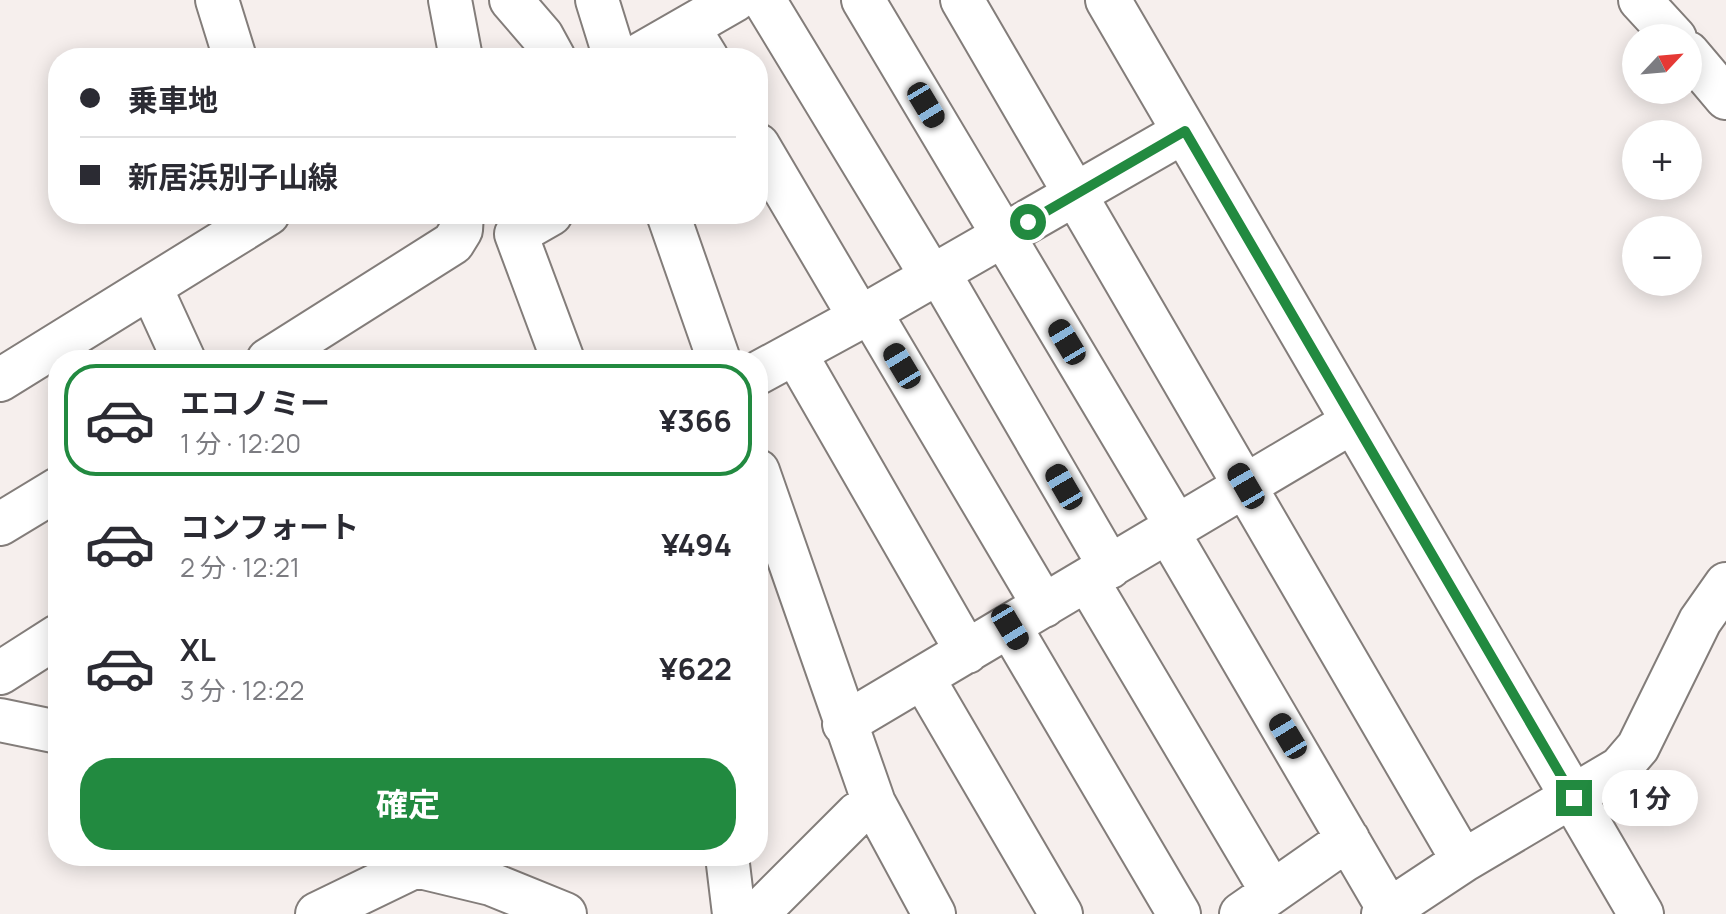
<!DOCTYPE html>
<html lang="ja">
<meta charset="utf-8">
<style>
:root{--surface:#fff;--page:#f7f7f7;--text:#2b2b33;--muted:#7c7c81;--line:#e1e1e2;--accent:#228a40}
body{margin:0;font-family:Manrope,"Noto Sans JP",sans-serif;background:var(--page);color:var(--text);height:100vh;display:flex;flex-direction:column;font-size:30px;white-space:nowrap}
*{box-sizing:border-box;margin:0}
p{font-size:26px;color:var(--muted)}
.icon{flex:none;width:44px;height:44px;fill:none;stroke:currentColor;stroke-width:2;stroke-linecap:round;stroke-linejoin:round}
.map{position:relative;flex:1;overflow:hidden}
.details{position:absolute;left:48px;top:350px;width:720px;height:516px;display:flex;flex-direction:column;background:var(--surface);border-radius:32px;box-shadow:0 4px 20px #0003}
.details>*{flex:none}
.top-card{position:absolute;left:48px;top:48px;width:720px;height:176px;border-radius:32px;box-shadow:0 4px 20px #0003;display:grid;align-content:center;height:176px;padding:0 32px;background:var(--surface)}
.needle{width:52px;rotate:64deg}
.controls{position:absolute;left:1622px;top:24px;display:grid;gap:16px}
.controls a{display:grid;place-items:center;width:80px;height:80px;border-radius:50%;background:var(--surface);box-shadow:0 4px 20px #0003;font-size:40px}
.end{position:absolute;width:36px;height:36px;margin:-18px;border:10px solid #228a40;background:#fff;box-shadow:0 0 0 4px #fff}
.from{border-radius:50%}
.bubble{position:absolute;height:56px;border-radius:28px;background:var(--surface);box-shadow:0 4px 20px #0003;font-size:26px;font-weight:700;line-height:56px;text-align:center}
.car{position:absolute;width:24px;height:48px;margin:-24px -12px;border-radius:10px;box-shadow:0 0 6px 2px #0007;background:linear-gradient(#222 24%,#8ab4d8 0 40%,#222 0 76%,#8ab4d8 0 86%,#222 0)}
.top-card b{display:flex;align-items:center;gap:28px;height:76px;font-size:30px}
.top-card b+b{border-top:2px solid var(--line)}
.top-card i{width:20px;height:20px;background:var(--text)}
ul{padding:14px 0 0;list-style:none}
li{display:flex;align-items:center;gap:24px;height:112px;margin:0 16px 12px;padding:0 16px;border:4px solid transparent;border-radius:32px}
li div{flex:1}
li b{display:block;font-size:30px}
li em{font-style:normal;font-weight:700}
li.active{border-color:var(--accent)}
li>.icon{width:72px;height:72px;stroke-width:1.5}
.cta{display:flex;gap:16px;margin-top:auto;padding:16px 32px}
.cta a{flex:1;height:92px;border-radius:32px;background:var(--accent);color:#fff;font-size:32px;font-weight:700;line-height:92px;text-align:center}
.map>svg:first-child{display:block}
.lines{fill:none;stroke-linecap:round;stroke-linejoin:round}
.minor-casing{stroke:#837d7a;stroke-width:46}
.major-casing{stroke:#837d7a;stroke-width:48}
.minor{stroke:#fff;stroke-width:42}
.major{stroke:#fff;stroke-width:44}
.route{stroke:#228a40;stroke-width:10}
</style>
<div class="map">
<svg width="1726" height="914" viewBox="0 0 1726 914">
<rect width="100%" height="100%" fill="#f6efed"/>
<g class="lines">
<!-- minor casing -->
<g class="minor-casing">
<path id="minor" d="M 217,0 L 235,58
M 450,0 L 461,58
M 511,0 L 542,36 L 554,58
M 597,0 L 615,58
M 764,0 L 932,277
M 863,0 L 1177,527
M 962,0 L 1463,861 L 1383,914
M 1640,0 L 1675,38
M 688,27 L 707,58
M 1688,53 L 1726,98
M 634,58 L 735,0
M 758,145 L 860,318
M 551,214 L 516,234 L 563,360
M 668,214 L 719,360
M 939,273 L 1110,567
M 151,288 L 184,360
M 870,312 L 1044,606
M 795,353 L 967,652
M 268,360 L 453,243 L 461,230 L 462,214
M 758,373 L 870,312 L 1185,131
M 0,380 L 268,214
M 758,471 L 874,803 L 934,914
M 0,524 L 58,489
M 1168,532 L 1389,910
M 1087,580 L 1272,892
M 1010,627 L 1179,914
M 0,673 L 58,636
M 923,678 L 1061,914
M 0,720 L 58,732
M 844,724 L 1354,421
M 411,856 L 416,866 L 491,884 L 565,914
M 727,856 L 734,914
M 1463,861 L 1620,768 L 1638,747 L 1700,621 L 1726,584
M 317,914 L 416,866
M 757,914 L 857,814 L 874,803
M 1241,914 L 1348,839"/>
</g>
<!-- major casing -->
<g class="major-casing">
<path id="major" d="M 1108,0 L 1641,914"/>
</g>
<!-- minor -->
<use href="#minor" class="minor"/>
<!-- major -->
<use href="#major" class="major"/>
</g>
<g class="lines">
<!-- route -->
<path class="route" d="M 1028,222 L 1185,131 L 1574,798"/>
</g>
</svg>
<div class="controls">
<a><svg class="needle" viewBox="-14 -14 28 28"><path d="M0-13l5 13h-10z" fill="#e53935"/><path d="M0 13l5-13h-10z" fill="#7c7c81"/></svg></a>
<a>+</a>
<a>−</a>
</div>
<i class="end from" style="left:1028px;top:222px"></i>
<i class="end" style="left:1574px;top:798px"></i>
<div class="bubble" style="left:1602px;top:770px;width:96px">1 分</div>
<i class="car" style="left:926px;top:105px;rotate:149deg"></i>
<i class="car" style="left:1067px;top:342px;rotate:329deg"></i>
<i class="car" style="left:902px;top:366px;rotate:329deg"></i>
<i class="car" style="left:1246px;top:486px;rotate:330deg"></i>
<i class="car" style="left:1064px;top:487px;rotate:330deg"></i>
<i class="car" style="left:1010px;top:627px;rotate:149deg"></i>
<i class="car" style="left:1288px;top:736px;rotate:329deg"></i>
<div class="top-card">
<b><i class="from"></i>乗車地</b>
<b><i></i>新居浜別子山線</b>
</div>
<section class="details">
<ul>
<li class="active"><svg class="icon" aria-label="car" viewBox="0 0 24 24"><path d="M5 17H2v-5l4-1 3-4h7l3 4 3 1v5h-3M9 17h6M6 11h13"/><circle cx="7" cy="17" r="2"/><circle cx="17" cy="17" r="2"/></svg><div><b>エコノミー</b><p>1 分 · 12:20</p></div><em>¥366</em></li>
<li><svg class="icon" aria-label="car" viewBox="0 0 24 24"><path d="M5 17H2v-5l4-1 3-4h7l3 4 3 1v5h-3M9 17h6M6 11h13"/><circle cx="7" cy="17" r="2"/><circle cx="17" cy="17" r="2"/></svg><div><b>コンフォート</b><p>2 分 · 12:21</p></div><em>¥494</em></li>
<li><svg class="icon" aria-label="car" viewBox="0 0 24 24"><path d="M5 17H2v-5l4-1 3-4h7l3 4 3 1v5h-3M9 17h6M6 11h13"/><circle cx="7" cy="17" r="2"/><circle cx="17" cy="17" r="2"/></svg><div><b>XL</b><p>3 分 · 12:22</p></div><em>¥622</em></li>
</ul>
<div class="cta"><a>確定</a></div>
</section>
</div>
